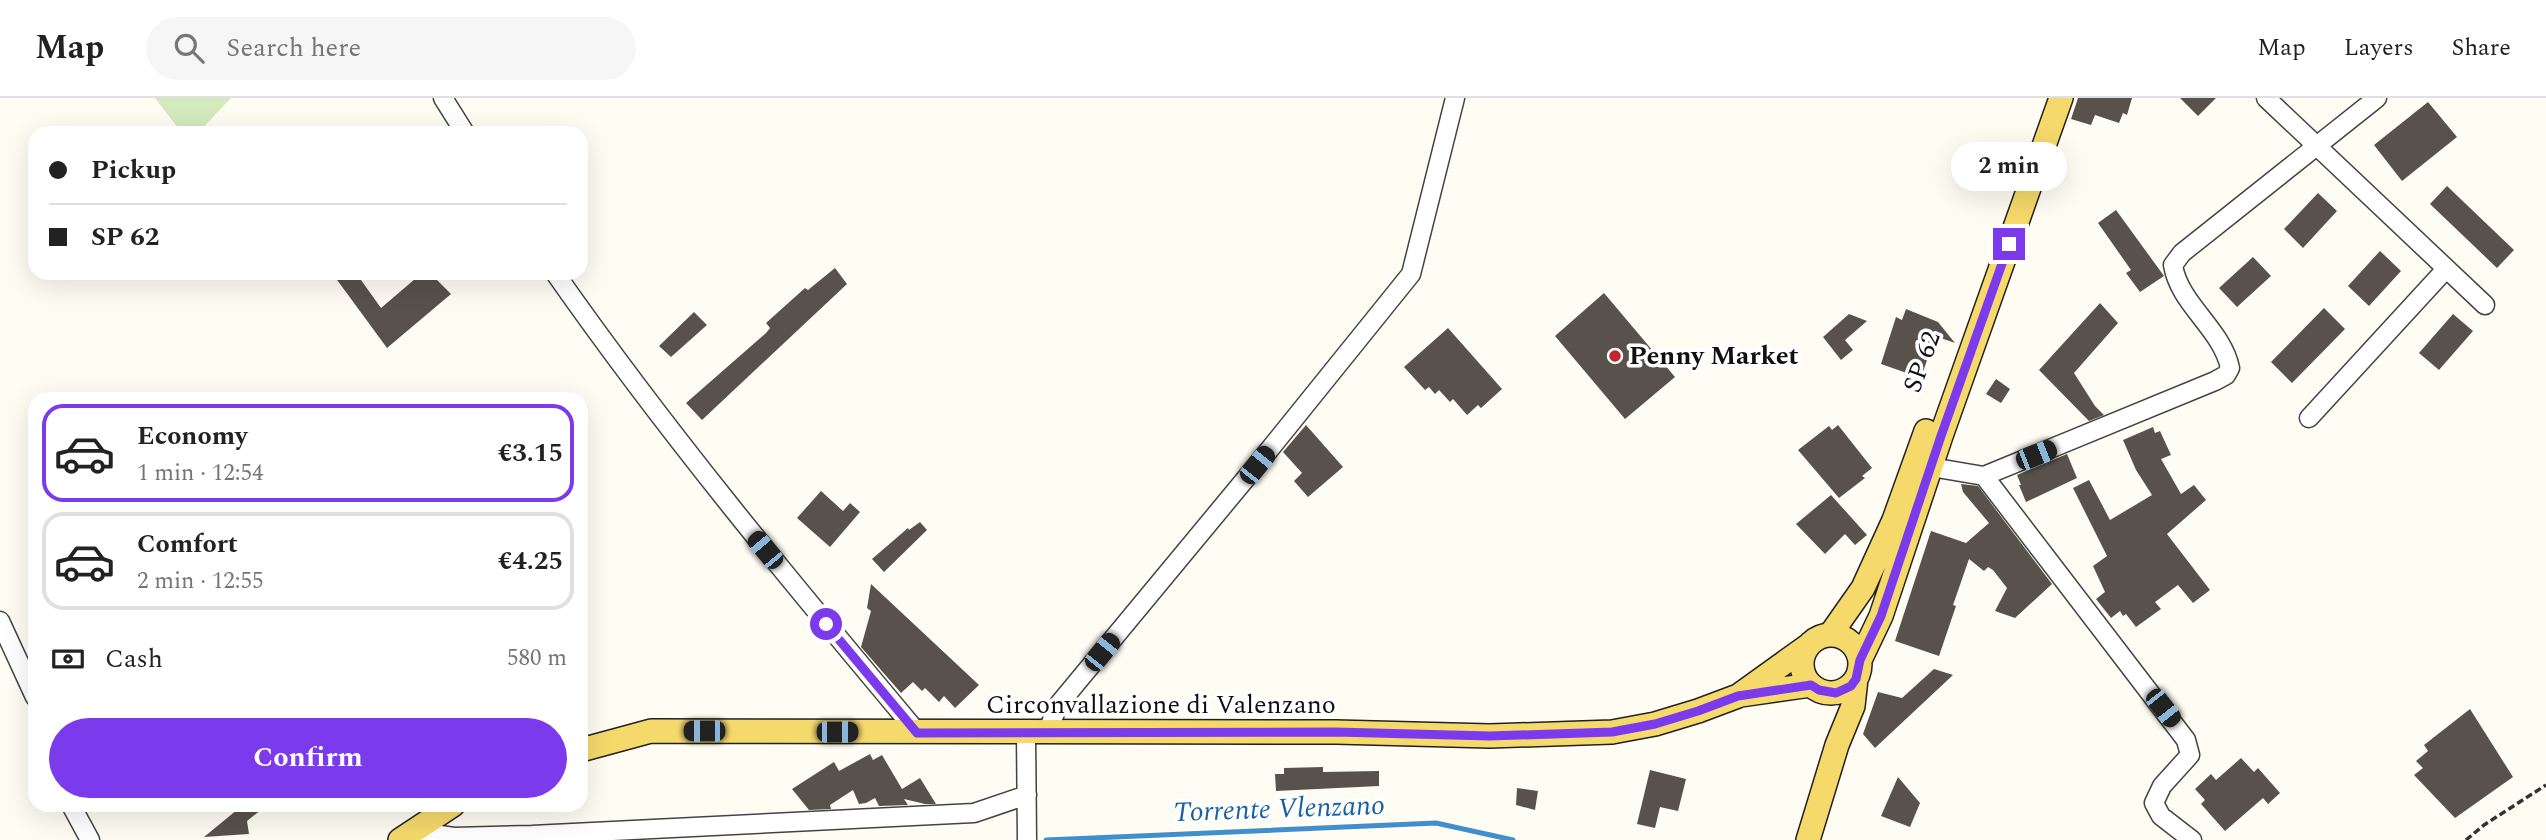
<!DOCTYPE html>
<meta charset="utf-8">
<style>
:root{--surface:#fff;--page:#f6f6f6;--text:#222;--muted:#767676;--line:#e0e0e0;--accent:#7c3aed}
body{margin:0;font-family:Spectral,serif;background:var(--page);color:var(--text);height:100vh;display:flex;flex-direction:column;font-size:26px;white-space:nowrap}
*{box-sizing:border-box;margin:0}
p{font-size:23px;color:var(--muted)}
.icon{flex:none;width:38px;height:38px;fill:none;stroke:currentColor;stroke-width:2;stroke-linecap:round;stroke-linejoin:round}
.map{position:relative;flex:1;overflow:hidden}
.drawer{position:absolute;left:28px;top:294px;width:560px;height:420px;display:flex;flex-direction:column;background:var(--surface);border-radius:21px;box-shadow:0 7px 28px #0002}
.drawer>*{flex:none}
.banner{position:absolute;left:28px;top:28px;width:560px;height:154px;border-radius:21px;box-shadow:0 7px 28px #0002;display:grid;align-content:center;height:154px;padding:0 21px;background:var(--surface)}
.end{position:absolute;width:32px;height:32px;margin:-16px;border:9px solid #7c3aed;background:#fff;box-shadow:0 0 0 4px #fff}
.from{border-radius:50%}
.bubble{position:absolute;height:49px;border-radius:24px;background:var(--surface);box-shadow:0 7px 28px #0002;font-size:23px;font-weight:700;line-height:49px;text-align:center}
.car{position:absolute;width:21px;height:42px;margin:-21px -10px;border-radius:9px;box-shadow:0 0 5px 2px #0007;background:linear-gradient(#222 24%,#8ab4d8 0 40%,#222 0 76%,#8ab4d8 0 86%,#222 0)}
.banner b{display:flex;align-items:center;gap:24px;height:66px;font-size:26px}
.banner b+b{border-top:2px solid var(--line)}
.banner i{width:18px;height:18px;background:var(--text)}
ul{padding:12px 0 0;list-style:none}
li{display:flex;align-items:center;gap:21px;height:98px;margin:0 14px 10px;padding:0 7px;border:4px solid var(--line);border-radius:21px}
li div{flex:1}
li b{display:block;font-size:26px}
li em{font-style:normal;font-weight:700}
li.on{border-color:var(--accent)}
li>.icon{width:63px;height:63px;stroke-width:1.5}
.pay{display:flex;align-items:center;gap:18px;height:77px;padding:0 21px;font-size:26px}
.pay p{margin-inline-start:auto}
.cta{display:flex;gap:14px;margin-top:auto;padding:14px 21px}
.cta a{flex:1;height:80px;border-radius:42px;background:var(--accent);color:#fff;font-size:28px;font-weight:700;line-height:80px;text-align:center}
header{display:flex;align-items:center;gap:42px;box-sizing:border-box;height:98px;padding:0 35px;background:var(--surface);border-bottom:2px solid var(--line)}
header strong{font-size:33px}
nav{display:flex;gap:38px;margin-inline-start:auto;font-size:24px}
.search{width:490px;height:63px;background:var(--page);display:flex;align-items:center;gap:18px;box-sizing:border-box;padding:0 24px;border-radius:38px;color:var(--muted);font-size:26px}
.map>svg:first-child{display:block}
.grass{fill:#d2eabc}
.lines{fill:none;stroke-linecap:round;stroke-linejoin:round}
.stream{stroke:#408fcc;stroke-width:5}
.building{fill:#58514c}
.minor-casing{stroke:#434343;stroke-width:21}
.major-casing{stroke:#212121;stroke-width:26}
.path{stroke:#323232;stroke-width:3.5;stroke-dasharray:7 3.5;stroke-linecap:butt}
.minor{stroke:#fff;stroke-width:18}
.major{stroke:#f6d96b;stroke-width:23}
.route{stroke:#7c3aed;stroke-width:9}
.poi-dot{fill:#bf282b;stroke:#fff;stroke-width:2.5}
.labels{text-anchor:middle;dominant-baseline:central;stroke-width:7;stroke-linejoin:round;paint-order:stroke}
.poi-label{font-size:26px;font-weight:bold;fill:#101010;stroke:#fff;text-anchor:start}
.street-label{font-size:26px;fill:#101010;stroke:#fff}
.water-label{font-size:28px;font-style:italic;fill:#1961a1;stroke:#fff}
</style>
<header>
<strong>Map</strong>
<div class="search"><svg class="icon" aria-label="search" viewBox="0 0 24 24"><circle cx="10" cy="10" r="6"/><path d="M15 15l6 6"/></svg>Search here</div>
<nav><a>Map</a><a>Layers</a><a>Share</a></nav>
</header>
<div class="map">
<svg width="2546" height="742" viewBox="0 0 2546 742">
<rect width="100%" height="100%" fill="#fffdf3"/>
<!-- grass -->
<path class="grass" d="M 155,0 L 231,0 L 198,35 L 182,35 Z"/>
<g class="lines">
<!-- stream -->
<path class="stream" d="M 1046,742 L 1436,725 L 1513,742"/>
</g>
<!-- building -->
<path class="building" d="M 2078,0 L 2132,0 L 2127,17 L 2123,15 L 2119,25 L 2095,17 L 2091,27 L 2071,21 Z
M 2180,0 L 2216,0 L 2198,18 Z
M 2428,4 L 2457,39 L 2402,83 L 2374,47 Z
M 2447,88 L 2514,152 L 2497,170 L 2430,106 Z
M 2318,95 L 2337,113 L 2303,150 L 2284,131 Z
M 2116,112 L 2164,178 L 2140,194 L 2126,175 L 2131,172 L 2098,125 Z
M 2380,153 L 2401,173 L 2369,208 L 2348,188 Z
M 2253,159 L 2271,178 L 2237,209 L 2219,190 Z
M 835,170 L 847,186 L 702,322 L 686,305 L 766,235 L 770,230 L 766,225 L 805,190 L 808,192 Z
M 332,175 L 356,175 L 381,210 L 422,175 L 430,175 L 451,196 L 387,250 Z
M 1604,195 L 1675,279 L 1625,321 L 1555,238 Z
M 2100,205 L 2118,225 L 2074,275 L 2095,308 L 2104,317 L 2089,323 L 2039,272 Z
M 2324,210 L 2345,231 L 2292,285 L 2271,264 Z
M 1906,211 L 1938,224 L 1955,245 L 1935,238 L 1921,280 L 1881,266 L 1896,219 L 1902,222 Z
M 694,214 L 707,227 L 671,259 L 659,248 Z
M 1849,216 L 1867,223 L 1845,242 L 1853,252 L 1841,262 L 1823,239 Z
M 2453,216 L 2473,233 L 2439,272 L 2419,255 Z
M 1448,230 L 1502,291 L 1481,310 L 1478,307 L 1467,317 L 1453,301 L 1450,304 L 1439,292 L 1435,296 L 1429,289 L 1425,292 L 1404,269 Z
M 1996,281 L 2010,291 L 2001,305 L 1986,296 Z
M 1306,327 L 1343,369 L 1308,399 L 1294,383 L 1302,375 L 1283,354 Z
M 1838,327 L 1872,370 L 1862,378 L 1865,380 L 1839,400 L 1798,352 L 1829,328 L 1832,332 Z
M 2153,329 L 2155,335 L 2160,333 L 2171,357 L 2161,361 L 2181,396 L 2194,387 L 2206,402 L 2167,436 L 2210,492 L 2193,505 L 2178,487 L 2155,504 L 2161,511 L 2136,529 L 2126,516 L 2123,518 L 2120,513 L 2111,520 L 2096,501 L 2105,494 L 2093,468 L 2107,458 L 2073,390 L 2089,382 L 2110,422 L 2152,397 L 2136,372 L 2123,342 Z
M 2067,356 L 2077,380 L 2026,404 L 2019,387 L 2021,387 L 2017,377 Z
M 1961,386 L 1978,388 L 2052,486 L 2015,520 L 1995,513 L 2007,490 L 1993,472 L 1988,469 L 1984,473 L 1969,461 L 1953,507 L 1956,508 L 1939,558 L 1895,543 L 1931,433 L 1966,445 L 1989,425 L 1963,394 Z
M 821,393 L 843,413 L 850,405 L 860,414 L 830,449 L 797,420 Z
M 1831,397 L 1867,437 L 1855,447 L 1845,436 L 1825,456 L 1796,426 Z
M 920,424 L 927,432 L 884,474 L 872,461 L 908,430 L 909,432 Z
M 871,486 L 979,587 L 955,610 L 944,598 L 939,604 L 925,590 L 922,593 L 913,584 L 901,595 L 861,549 L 871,513 L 867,510 Z
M 1934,571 L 1953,577 L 1875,650 L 1863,636 L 1878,594 L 1902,600 Z
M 2470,611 L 2513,679 L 2455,720 L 2414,677 L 2423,670 L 2416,663 L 2428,653 L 2424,647 Z
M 870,656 L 873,662 L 882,657 L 902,691 L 920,680 L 936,706 L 925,706 L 904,701 L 908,707 L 879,708 L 875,700 L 866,705 L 859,706 L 853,692 L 830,707 L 831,711 L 809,712 L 792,691 L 834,664 L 839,673 Z
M 2241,660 L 2254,674 L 2258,670 L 2280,695 L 2268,706 L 2263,700 L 2225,733 L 2201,706 L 2205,702 L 2195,691 L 2211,676 L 2216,682 Z
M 1323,669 L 1323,674 L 1379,673 L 1379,688 L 1276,693 L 1275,676 L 1284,676 L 1284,670 Z
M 1650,672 L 1686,681 L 1678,713 L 1660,709 L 1655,730 L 1637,726 Z
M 1898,679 L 1920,705 L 1910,729 L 1881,718 Z
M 1517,690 L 1538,693 L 1535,712 L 1516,707 Z
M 243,707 L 267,707 L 247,723 L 249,736 L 204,739 Z"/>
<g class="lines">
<!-- minor casing -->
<g class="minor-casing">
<path id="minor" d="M 443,0 L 465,35
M 2266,0 L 2485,207
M 555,175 C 667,335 792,485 917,634
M 2309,320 L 2446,171
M 1931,369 L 1984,378 L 2215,283 L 2226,277 L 2230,270 C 2222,231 2179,206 2173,167 L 2182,155 L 2377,0
M 1984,378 L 2186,642 L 2190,657 L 2162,688 L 2154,705 L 2161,718 L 2192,742
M 0,523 L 35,599
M 1047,634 L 1059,606 L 1257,367 L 1411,176 L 1455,0
M 1026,635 L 1027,742
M 71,707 L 90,742
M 412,733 L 454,739 L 532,737 L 974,715 L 1027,697"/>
</g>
<!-- major casing -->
<g class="major-casing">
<path id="major" d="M 1830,537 L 1863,490 L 1894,422 L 1926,333
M1802 566a29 29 0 1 1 58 0a29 29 0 1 1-58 0Z
M 1860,562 L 1881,518 L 1941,338 L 2061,0
M 1741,597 L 1811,587
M 581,652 L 651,633 L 1336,634 L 1490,638 L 1612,634 L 1655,626 L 1698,613 L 1738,598 L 1809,547
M 400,742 L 453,707
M 1808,742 L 1837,647 L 1853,608 L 1856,581"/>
</g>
<!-- path -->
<path class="path" d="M 2466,742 L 2484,727 L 2546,687"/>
<!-- minor -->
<use href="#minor" class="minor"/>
<!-- major -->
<use href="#major" class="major"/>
</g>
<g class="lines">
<!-- route -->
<path class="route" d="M 826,526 L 917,635 L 1336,634 L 1490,638 L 1612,634 L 1655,626 L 1698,613 L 1738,598 L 1811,587 L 1819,592 L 1836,595 L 1851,588 L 1856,581 L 1860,562 L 1881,518 L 1941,338 L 2009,146"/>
</g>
<!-- markers -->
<circle class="poi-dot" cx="1615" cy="258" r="7"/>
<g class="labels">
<!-- poi labels -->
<g class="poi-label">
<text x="1629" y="258">Penny Market</text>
</g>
<!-- street labels -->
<g class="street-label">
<text transform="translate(1922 264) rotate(-70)">SP 62</text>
<text x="1161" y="607">Circonvallazione di Valenzano</text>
</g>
<!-- water labels -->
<g class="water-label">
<text transform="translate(1279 711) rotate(-2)">Torrente Vlenzano</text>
</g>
</g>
</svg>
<i class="end from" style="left:826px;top:526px"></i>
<i class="end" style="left:2009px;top:146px"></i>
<div class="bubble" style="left:1951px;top:44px;width:116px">2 min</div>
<i class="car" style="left:2036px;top:357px;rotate:68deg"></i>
<i class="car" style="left:1257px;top:367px;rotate:39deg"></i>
<i class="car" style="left:765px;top:452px;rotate:320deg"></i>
<i class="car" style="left:1102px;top:554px;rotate:39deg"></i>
<i class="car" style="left:2163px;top:610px;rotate:142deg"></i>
<i class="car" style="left:704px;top:633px;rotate:270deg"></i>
<i class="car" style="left:837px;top:634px;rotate:90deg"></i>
<div class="banner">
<b><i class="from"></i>Pickup</b>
<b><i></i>SP 62</b>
</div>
<section class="drawer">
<ul>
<li class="on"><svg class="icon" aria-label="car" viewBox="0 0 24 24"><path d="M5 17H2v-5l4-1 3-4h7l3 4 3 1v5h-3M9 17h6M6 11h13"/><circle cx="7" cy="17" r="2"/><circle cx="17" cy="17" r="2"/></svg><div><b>Economy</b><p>1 min · 12:54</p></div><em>€3.15</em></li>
<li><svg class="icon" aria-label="car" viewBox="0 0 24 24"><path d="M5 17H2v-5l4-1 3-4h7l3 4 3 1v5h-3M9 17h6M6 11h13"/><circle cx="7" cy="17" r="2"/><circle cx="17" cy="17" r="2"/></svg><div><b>Comfort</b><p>2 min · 12:55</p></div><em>€4.25</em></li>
</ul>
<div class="pay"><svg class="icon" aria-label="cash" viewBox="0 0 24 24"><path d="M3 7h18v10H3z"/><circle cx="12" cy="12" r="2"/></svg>Cash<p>580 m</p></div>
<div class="cta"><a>Confirm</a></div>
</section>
</div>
